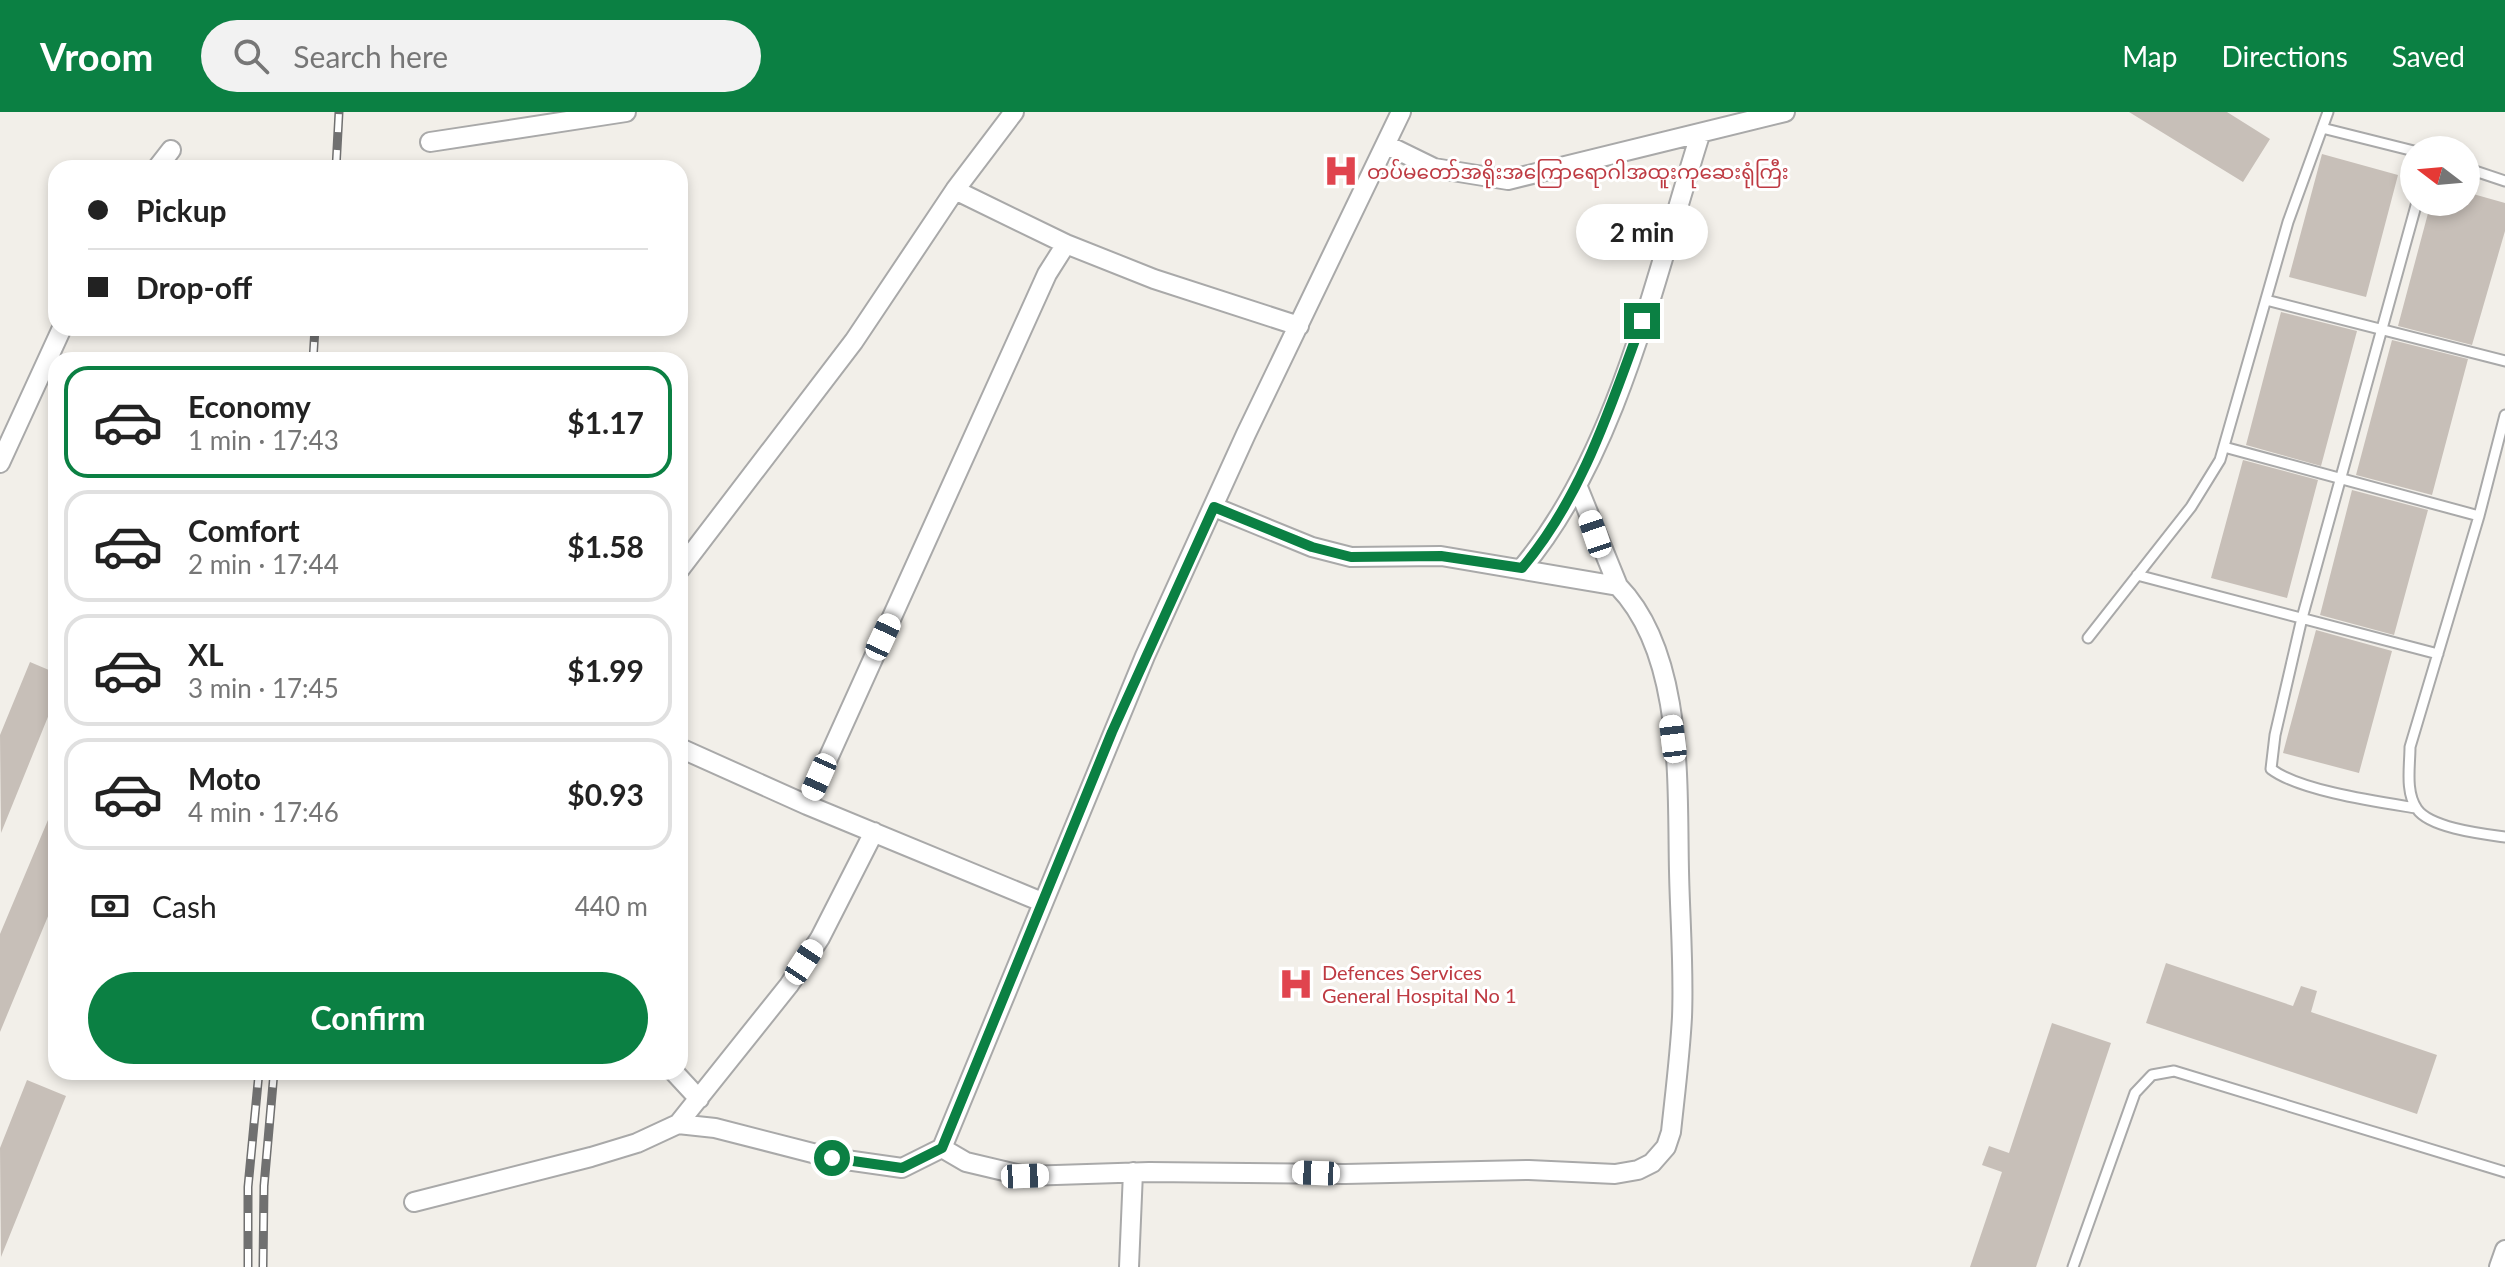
<!DOCTYPE html>
<meta charset="utf-8">
<style>
:root{--surface:#fff;--page:#f2f2f2;--text:#222;--muted:#767676;--line:#e0e0e0;--accent:#0b8043}
body{margin:0;font-family:Lato,"Noto Sans Myanmar",sans-serif;background:var(--page);color:var(--text);height:100vh;display:flex;flex-direction:column;font-size:30px;white-space:nowrap}
*{box-sizing:border-box;margin:0}
p{font-size:26px;color:var(--muted)}
.icon{flex:none;width:44px;height:44px;fill:none;stroke:currentColor;stroke-width:2;stroke-linecap:round;stroke-linejoin:round}
.map{position:relative;flex:1;overflow:hidden}
.sheet{position:absolute;left:48px;top:240px;width:640px;height:728px;display:flex;flex-direction:column;background:var(--surface);border-radius:24px;box-shadow:0 4px 12px #0003}
.sheet>*{flex:none}
.banner{position:absolute;left:48px;top:48px;width:640px;height:176px;border-radius:24px;box-shadow:0 4px 12px #0003;display:grid;align-content:center;height:176px;padding:0 40px;background:var(--surface)}
.needle{width:52px;rotate:286deg}
.fabs{position:absolute;left:2400px;top:24px;display:grid;gap:16px}
.fabs a{display:grid;place-items:center;width:80px;height:80px;border-radius:50%;background:var(--surface);box-shadow:0 4px 12px #0003;font-size:40px}
.end{position:absolute;width:36px;height:36px;margin:-18px;border:10px solid #0b8043;background:#fff;box-shadow:0 0 0 4px #fff}
.from{border-radius:50%}
.bubble{position:absolute;height:56px;border-radius:28px;background:var(--surface);box-shadow:0 4px 12px #0003;font-size:26px;font-weight:700;line-height:56px;text-align:center}
.car{position:absolute;width:24px;height:48px;margin:-24px -12px;border-radius:10px;box-shadow:0 0 6px 2px #0007;background:linear-gradient(#fff 24%,#345 0 40%,#fff 0 76%,#345 0 86%,#fff 0)}
.banner b{display:flex;align-items:center;gap:28px;height:76px;font-size:30px}
.banner b+b{border-top:2px solid var(--line)}
.banner i{width:20px;height:20px;background:var(--text)}
ul{padding:14px 0 0;list-style:none}
li{display:flex;align-items:center;gap:24px;height:112px;margin:0 16px 12px;padding:0 24px;border:4px solid var(--line);border-radius:24px}
li div{flex:1}
li b{display:block;font-size:30px}
li em{font-style:normal;font-weight:700}
li.selected{border-color:var(--accent)}
li>.icon{width:72px;height:72px;stroke-width:1.5}
.pay{display:flex;align-items:center;gap:20px;height:88px;padding:0 40px;font-size:30px}
.pay p{margin-inline-start:auto}
.primary-button{display:flex;gap:16px;margin-top:auto;padding:16px 40px}
.primary-button a{flex:1;height:92px;border-radius:48px;background:var(--accent);color:#fff;font-size:32px;font-weight:700;line-height:92px;text-align:center}
header{display:flex;align-items:center;gap:48px;box-sizing:border-box;height:112px;padding:0 40px;background:var(--accent);color:#fff}
header strong{font-size:38px}
nav{display:flex;gap:44px;margin-inline-start:auto;font-size:28px}
.search{width:560px;height:72px;background:var(--page);display:flex;align-items:center;gap:20px;box-sizing:border-box;padding:0 28px;border-radius:44px;color:var(--muted);font-size:30px}
.map>svg:first-child{display:block}
.building{fill:#c7bfb8}
.lines{fill:none;stroke-linecap:round;stroke-linejoin:round}
.service-casing{stroke:#a9a9a9;stroke-width:13}
.minor-casing{stroke:#a9a9a9;stroke-width:22}
.service{stroke:#fff;stroke-width:9}
.minor{stroke:#fff;stroke-width:18}
.rail-casing{stroke:#707070;stroke-width:9}
.rail{stroke:#fff;stroke-width:6;stroke-dasharray:18;stroke-linecap:butt}
.route{stroke:#0b8043;stroke-width:10}
.labels{text-anchor:middle;dominant-baseline:central;stroke-width:6;stroke-linejoin:round;paint-order:stroke}
.health-label{font-size:20px;fill:#be3a42;stroke:#fff;text-anchor:start}
</style>
<header>
<strong>Vroom</strong>
<div class="search"><svg class="icon" aria-label="search" viewBox="0 0 24 24"><circle cx="10" cy="10" r="6"/><path d="M15 15l6 6"/></svg>Search here</div>
<nav><a>Map</a><a>Directions</a><a>Saved</a></nav>
</header>
<div class="map">
<svg width="2505" height="1155" viewBox="0 0 2505 1155">
<rect width="100%" height="100%" fill="#f2efe9"/>
<!-- building -->
<path class="building" d="M 2129,0 L 2227,0 L 2270,27 L 2243,70 Z
M 2322,42 L 2398,63 L 2366,185 L 2289,165 Z
M 2466,80 L 2505,91 L 2505,119 L 2472,233 L 2398,214 L 2431,90 L 2466,90 Z
M 2281,200 L 2357,219 L 2321,354 L 2246,333 Z
M 2392,228 L 2468,247 L 2432,383 L 2356,363 Z
M 2243,348 L 2318,368 L 2287,486 L 2211,466 Z
M 2352,378 L 2428,398 L 2394,523 L 2320,503 Z
M 2316,518 L 2392,539 L 2359,661 L 2283,641 Z
M 30,550 L 56,561 L 56,585 L 1,721 L 0,623 Z
M 56,689 L 56,785 L 0,920 L 0,822 Z
M 2166,851 L 2293,894 L 2301,874 L 2317,879 L 2311,900 L 2437,943 L 2417,1002 L 2146,911 Z
M 2052,911 L 2111,931 L 2036,1155 L 1970,1155 L 2002,1060 L 1982,1053 L 1989,1034 L 2009,1041 Z
M 27,968 L 66,984 L 1,1145 L 0,1036 Z"/>
<g class="lines">
<!-- service casing -->
<g class="service-casing">
<path id="service" d="M 2322,16 L 2414,39
M 2466,56 L 2505,69
M 2266,188 L 2505,249
M 2505,303 L 2479,404 L 2410,635 C 2410,654 2405,680 2417,697 C 2430,716 2483,722 2505,725
M 2224,335 L 2479,404
M 2137,463 L 2438,542
M 2088,526 L 2191,395 L 2220,348 L 2288,110 L 2328,0
M 2416,696 C 2379,690 2300,679 2271,657 L 2275,623 L 2302,506 L 2417,90
M 2073,1155 L 2135,981 L 2152,963 L 2174,959 L 2505,1060"/>
</g>
<!-- minor casing -->
<g class="minor-casing">
<path id="minor" d="M 430,30 L 626,0
M 1387,33 L 1434,56 L 1508,68 L 1785,0
M 157,56 L 171,38
M 955,78 L 1066,132 L 1154,167 L 1299,214
M 0,351 L 62,216
M 1577,373 L 1618,474
M 1522,456 C 1618,342 1655,164 1700,23
M 680,457 L 854,229 L 955,78 L 1014,0
M 680,636 L 807,693 L 1042,790
M 807,693 L 1047,162 L 1066,132
M 674,960 L 699,987
M 678,1012 L 715,1016 L 832,1046 L 902,1056 L 942,1036 L 1145,544 L 1246,322 L 1401,0
M 942,1036 L 966,1050 L 1025,1064 L 1149,1060 L 1345,1062 L 1529,1058 L 1615,1062 L 1638,1058 L 1652,1051 L 1666,1035 L 1671,1020 C 1675,982 1680,943 1682,905 C 1684,856 1680,807 1679,759 C 1677,671 1684,542 1618,474 L 1441,444 L 1351,445 L 1312,435 L 1214,395
M 414,1090 L 591,1045 L 637,1031 L 678,1012 L 789,873 L 820,826 L 874,720
M 1129,1155 L 1133,1060
M 2499,1155 L 2505,1138"/>
</g>
<!-- service -->
<use href="#service" class="service"/>
<!-- minor -->
<use href="#minor" class="minor"/>
<!-- rail casing -->
<g class="rail-casing">
<path id="rail" d="M 336,56 L 339,0
M 313,248 L 315,216
M 248,1155 L 248,1075 L 259,960
M 263,1155 L 264,1074 L 274,960"/>
</g>
<!-- rail -->
<use href="#rail" class="rail"/>
</g>
<g class="lines">
<!-- route -->
<path class="route" d="M 832,1046 L 902,1056 L 942,1036 L 1112,620 L 1214,395 L 1312,435 L 1351,445 L 1441,444 L 1522,456 C 1582,385 1610,296 1642,209"/>
</g>
<!-- icons -->
<defs>
<g id="hospital-bare" transform="scale(2.76)"><path d="M-5-5h3v3.5h4V-5h3V5h-3V1.5h-4V5h-3Z" fill="#e0444e" stroke="#fff" stroke-width="2.5" paint-order="stroke"/></g>
</defs>
<g fill-rule="evenodd">
<use href="#hospital-bare" x="1341" y="59"/>
<use href="#hospital-bare" x="1296" y="872"/>
</g>
<g class="labels">
<!-- health labels -->
<g class="health-label">
<text x="1367" y="59">တပ်မတော်အရိုးအကြောရောဂါအထူးကုဆေးရုံကြီး</text>
<text x="1322" y="860">Defences Services<tspan x="1322" dy="23">General Hospital No 1</tspan></text>
</g>
</g>
</svg>
<div class="fabs">
<a><svg class="needle" viewBox="-14 -14 28 28"><path d="M0-13l5 13h-10z" fill="#e53935"/><path d="M0 13l5-13h-10z" fill="#767676"/></svg></a>
</div>
<i class="end from" style="left:832px;top:1046px"></i>
<i class="end" style="left:1642px;top:209px"></i>
<div class="bubble" style="left:1576px;top:92px;width:132px">2 min</div>
<i class="car" style="left:1595px;top:422px;rotate:341deg"></i>
<i class="car" style="left:883px;top:525px;rotate:25deg"></i>
<i class="car" style="left:1673px;top:627px;rotate:353deg"></i>
<i class="car" style="left:819px;top:665px;rotate:204deg"></i>
<i class="car" style="left:804px;top:850px;rotate:33deg"></i>
<i class="car" style="left:1316px;top:1061px;rotate:272deg"></i>
<i class="car" style="left:1025px;top:1064px;rotate:88deg"></i>
<div class="banner">
<b><i class="from"></i>Pickup</b>
<b><i></i>Drop-off</b>
</div>
<section class="sheet">
<ul>
<li class="selected"><svg class="icon" aria-label="car" viewBox="0 0 24 24"><path d="M5 17H2v-5l4-1 3-4h7l3 4 3 1v5h-3M9 17h6M6 11h13"/><circle cx="7" cy="17" r="2"/><circle cx="17" cy="17" r="2"/></svg><div><b>Economy</b><p>1 min · 17:43</p></div><em>$1.17</em></li>
<li><svg class="icon" aria-label="car" viewBox="0 0 24 24"><path d="M5 17H2v-5l4-1 3-4h7l3 4 3 1v5h-3M9 17h6M6 11h13"/><circle cx="7" cy="17" r="2"/><circle cx="17" cy="17" r="2"/></svg><div><b>Comfort</b><p>2 min · 17:44</p></div><em>$1.58</em></li>
<li><svg class="icon" aria-label="car" viewBox="0 0 24 24"><path d="M5 17H2v-5l4-1 3-4h7l3 4 3 1v5h-3M9 17h6M6 11h13"/><circle cx="7" cy="17" r="2"/><circle cx="17" cy="17" r="2"/></svg><div><b>XL</b><p>3 min · 17:45</p></div><em>$1.99</em></li>
<li><svg class="icon" aria-label="car" viewBox="0 0 24 24"><path d="M5 17H2v-5l4-1 3-4h7l3 4 3 1v5h-3M9 17h6M6 11h13"/><circle cx="7" cy="17" r="2"/><circle cx="17" cy="17" r="2"/></svg><div><b>Moto</b><p>4 min · 17:46</p></div><em>$0.93</em></li>
</ul>
<div class="pay"><svg class="icon" aria-label="cash" viewBox="0 0 24 24"><path d="M3 7h18v10H3z"/><circle cx="12" cy="12" r="2"/></svg>Cash<p>440 m</p></div>
<div class="primary-button"><a>Confirm</a></div>
</section>
</div>
